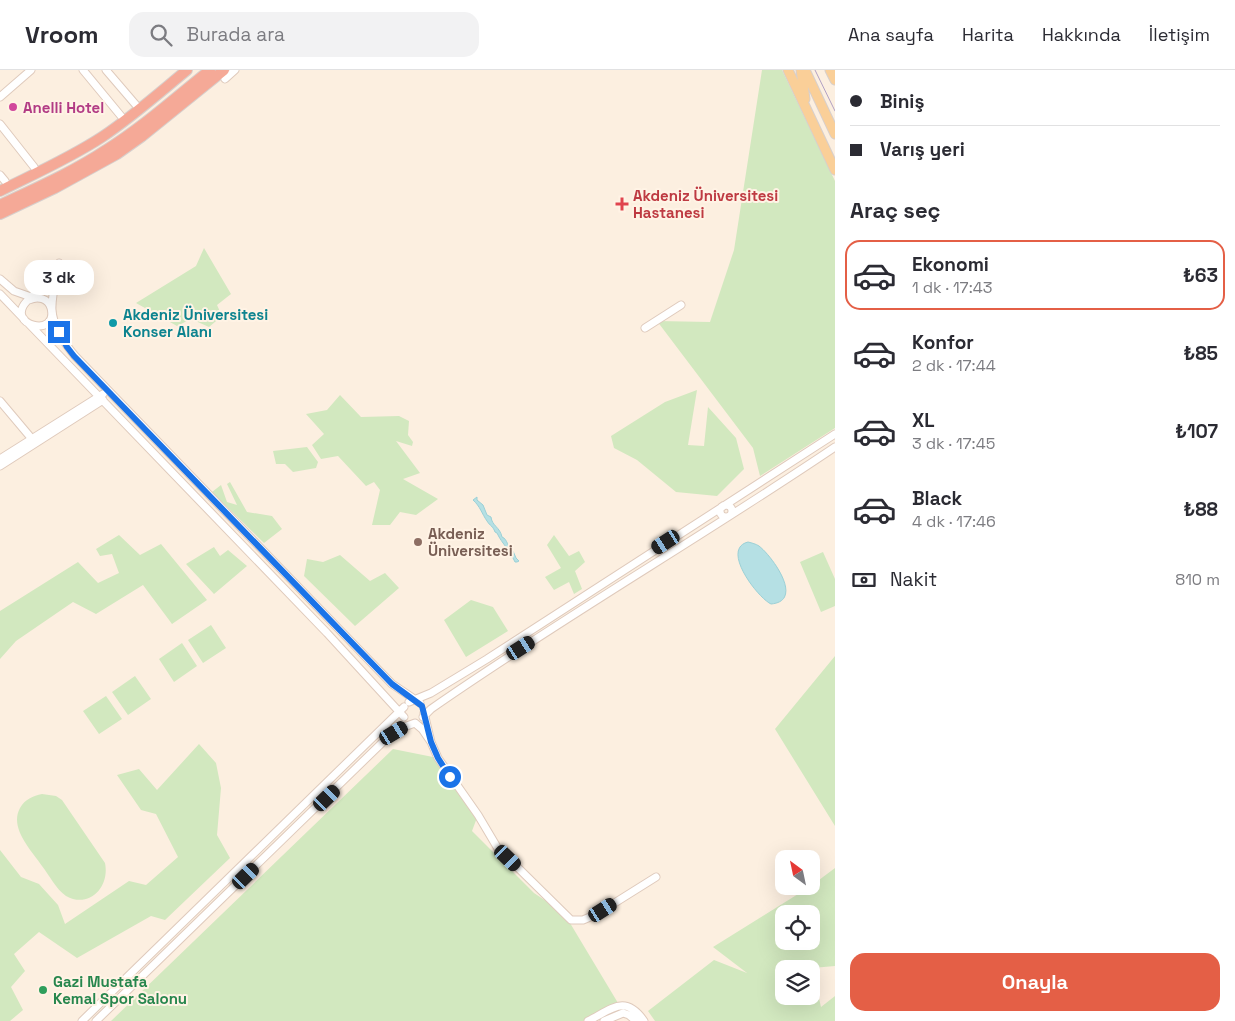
<!DOCTYPE html>
<html lang="tr">
<meta charset="utf-8">
<style>
:root{--surface:#fff;--page:#f2f2f3;--text:#2b2b33;--muted:#7c7c81;--line:#e1e1e2;--accent:#e45f46}
body{margin:0;font-family:"Space Grotesk",sans-serif;background:var(--page);color:var(--text);height:100vh;display:flex;flex-direction:column;font-size:19px;white-space:nowrap}
*{box-sizing:border-box;margin:0}
p{font-size:16px;color:var(--muted)}
.icon{flex:none;width:28px;height:28px;fill:none;stroke:currentColor;stroke-width:2;stroke-linecap:round;stroke-linejoin:round}
.map{position:relative;flex:1;overflow:hidden}
.drawer{display:flex;flex-direction:column;background:var(--surface);width:400px}
.drawer>*{flex:none}
.banner{display:grid;align-content:center;height:110px;padding:0 15px;background:var(--surface)}
.needle{width:32px;rotate:327deg}
.controls{position:absolute;left:775px;top:780px;display:grid;gap:10px}
.controls a{display:grid;place-items:center;width:45px;height:45px;border-radius:10px;background:var(--surface);box-shadow:0 5px 20px #0002;font-size:25px}
.end{position:absolute;width:22px;height:22px;margin:-11px;border:6px solid #1a73e8;background:#fff;box-shadow:0 0 0 2px #fff}
.from{border-radius:50%}
.bubble{position:absolute;height:35px;border-radius:15px;background:var(--surface);box-shadow:0 5px 20px #0002;font-size:16px;font-weight:800;line-height:35px;text-align:center}
.car{position:absolute;width:15px;height:30px;margin:-15px -8px;border-radius:6px;box-shadow:0 0 4px 1px #0007;background:linear-gradient(#222 24%,#8ab4d8 0 40%,#222 0 76%,#8ab4d8 0 86%,#222 0)}
.banner b{display:flex;align-items:center;gap:18px;height:48px;font-size:19px}
.banner b+b{border-top:1px solid var(--line)}
.banner i{width:12px;height:12px;background:var(--text)}
ul{padding:0;list-style:none}
li{display:flex;align-items:center;gap:15px;height:70px;margin:0 10px 8px;padding:0 5px;border:2px solid transparent;border-radius:15px}
li div{flex:1}
li b{display:block;font-size:19px}
li em{font-style:normal;font-weight:800}
li.selected{border-color:var(--accent)}
li>.icon{width:45px;height:45px;stroke-width:1.5}
h2{padding:0 15px;font-size:22px;line-height:60px}
.pay{display:flex;align-items:center;gap:12px;height:55px;padding:0 15px;font-size:19px}
.pay p{margin-inline-start:auto}
.primary-button{display:flex;gap:10px;margin-top:auto;padding:10px 15px}
.primary-button a{flex:1;height:58px;border-radius:15px;background:var(--accent);color:#fff;font-size:20px;font-weight:800;line-height:58px;text-align:center}
header{display:flex;align-items:center;gap:30px;box-sizing:border-box;height:70px;padding:0 25px;background:var(--surface);border-bottom:1px solid var(--line)}
header strong{font-size:24px}
nav{display:flex;gap:28px;margin-inline-start:auto;font-size:18px}
.search{width:350px;height:45px;background:var(--page);display:flex;align-items:center;gap:12px;box-sizing:border-box;padding:0 18px;border-radius:15px;color:var(--muted);font-size:19px}
main{display:flex;flex:1;min-height:0}
.map>svg:first-child{display:block}
.green{fill:#d2e8bf;fill-rule:evenodd}
.water{fill:#b5e0e4;stroke:#9bd0d6}
.lines{fill:none;stroke-linecap:round;stroke-linejoin:round}
.minor-casing{stroke:#dfcabc;stroke-width:9}
.major-casing{stroke:#d7cfcc;stroke-width:11}
.highway-casing{stroke:#d7cfcc;stroke-width:12}
.minor{stroke:#fff;stroke-width:7}
.major{stroke:#facf98;stroke-width:9}
.highway{stroke:#f5a997;stroke-width:10}
.tram{stroke:#b1a0c3;stroke-width:1}
.route{stroke:#1a73e8;stroke-width:6}
.hotel-dot{fill:#d1479c;stroke:#fff3e5;stroke-width:2}
.health-dot{fill:#e0444e;stroke:#fff3e5;stroke-width:2}
.culture-dot{fill:#0f9aa8;stroke:#fff3e5;stroke-width:2}
.education-dot{fill:#8d6e63;stroke:#fff3e5;stroke-width:2}
.leisure-dot{fill:#2e9e5b;stroke:#fff3e5;stroke-width:2}
.labels{text-anchor:middle;dominant-baseline:central;stroke-width:4;stroke-linejoin:round;paint-order:stroke}
.hotel-label{font-size:15px;font-weight:bold;fill:#b23c85;stroke:#fff3e5;text-anchor:start}
.health-label{font-size:15px;font-weight:bold;fill:#be3a42;stroke:#fff3e5;text-anchor:start}
.culture-label{font-size:15px;font-weight:bold;fill:#0d838f;stroke:#fff3e5;text-anchor:start}
.education-label{font-size:15px;font-weight:bold;fill:#785e54;stroke:#fff3e5;text-anchor:start}
.leisure-label{font-size:15px;font-weight:bold;fill:#27864d;stroke:#fff3e5;text-anchor:start}
</style>
<header>
<strong>Vroom</strong>
<div class="search"><svg class="icon" aria-label="search" viewBox="0 0 24 24"><circle cx="10" cy="10" r="6"/><path d="M15 15l6 6"/></svg>Burada ara</div>
<nav><a>Ana sayfa</a><a>Harita</a><a>Hakkında</a><a>İletişim</a></nav>
</header>
<main>
<div class="map">
<svg width="835" height="951" viewBox="0 0 835 951">
<rect width="100%" height="100%" fill="#fcefe0"/>
<!-- green -->
<path class="green" d="M 762,0 L 782,0 L 835,111 L 835,358 L 760,406 L 753,378 L 657,251 L 710,252 L 734,180 Z
M 204,178 L 231,224 L 217,235 L 222,246 L 209,257 L 191,249 L 177,256 L 136,233 L 196,196 Z
M 697,320 L 688,375 L 704,376 L 708,337 L 736,368 L 744,399 L 717,426 L 676,422 L 637,390 L 614,378 L 611,366 L 665,332 Z
M 340,325 L 361,347 L 399,346 L 409,351 L 408,365 L 413,372 L 412,376 L 396,371 L 420,403 L 403,409 L 438,429 L 416,445 L 400,442 L 390,455 L 372,455 L 380,420 L 374,412 L 366,416 L 338,386 L 321,389 L 312,375 L 324,364 L 306,344 L 327,340 Z
M 307,377 L 318,392 L 316,398 L 293,402 L 285,394 L 276,394 L 273,381 Z
M 230,412 L 247,442 L 272,446 L 282,459 L 264,473 L 212,422 L 221,415 L 227,432 L 237,435 L 227,414 Z
M 119,465 L 140,485 L 161,474 L 207,530 L 172,554 L 143,515 L 96,544 L 73,532 L 16,571 L 0,589 L 0,541 L 78,492 L 98,513 L 119,503 L 112,484 L 100,486 L 96,479 Z
M 554,465 L 569,486 L 579,481 L 585,492 L 575,501 L 582,519 L 574,524 L 569,512 L 554,520 L 545,507 L 561,498 L 547,475 Z
M 214,477 L 220,486 L 228,480 L 247,496 L 214,524 L 186,494 Z
M 823,482 L 835,509 L 835,536 L 821,542 L 800,492 Z
M 340,485 L 370,511 L 385,503 L 399,518 L 355,556 L 304,506 L 307,489 L 323,492 Z
M 471,530 L 493,537 L 508,561 L 466,587 L 444,550 Z
M 211,555 L 226,578 L 203,593 L 188,570 Z
M 182,573 L 197,596 L 174,612 L 159,589 Z
M 835,586 L 835,756 L 775,659 Z
M 135,606 L 151,629 L 128,645 L 112,622 Z
M 106,626 L 122,649 L 99,664 L 83,641 Z
M 199,674 L 216,693 L 221,718 L 217,765 L 230,788 L 165,850 L 151,846 L 77,888 L 39,862 L 14,884 L 25,901 L 11,917 L 23,940 L 10,951 L 0,951 L 0,780 L 21,807 L 39,814 L 58,835 L 65,854 L 129,811 L 146,815 L 178,787 L 156,744 L 141,740 L 117,705 L 139,699 L 157,720 Z
M 393,679 L 438,688 L 478,745 L 472,761 L 534,823 L 564,843 L 618,933 L 583,951 L 111,951 Z
M 42,724 L 56,726 L 62,730 L 105,793 C 110,817 89,839 66,826 C 56,819 49,805 42,796 C 31,780 9,758 20,738 C 25,729 33,726 42,724 Z
M 835,798 L 835,896 L 812,898 L 821,937 L 835,926 L 835,951 L 655,951 L 648,941 L 714,890 L 747,903 L 713,877 L 811,816 ZM 784,844 L 811,844 L 811,871 L 784,871 ZM 784,899 L 811,899 L 811,926 L 784,926 Z"/>
<!-- water -->
<path class="water" d="M 477,427 L 477,430 L 483,435 L 487,445 L 491,447 C 492,456 500,457 502,467 C 508,469 507,478 513,481 L 516,488 L 519,491 L 517,492 L 515,492 C 511,481 502,474 497,463 L 495,462 C 493,456 490,456 487,451 C 482,444 480,436 473,430 Z
M 748,472 C 752,473 756,474 759,476 C 772,486 805,531 771,534 C 758,528 720,479 748,472 Z"/>
<g class="lines">
<!-- minor casing -->
<g class="minor-casing">
<path id="minor" d="M 83,0 L 121,46
M 106,0 L 136,35
M 225,9 L 235,0
M 0,27 L 31,0
M 0,54 L 34,97
M 0,105 L 5,111
M 59,193 C 57,207 51,226 52,240 C 53,256 65,274 75,286 L 392,614 L 420,633
M 0,209 L 14,221 L 34,228
M 0,224 L 24,249
M 29,230 C 38,226 48,228 51,238 C 59,269 4,255 27,231 C 39,220 48,209 57,196
M 29,254 L 327,563 L 404,647
M 645,258 L 681,235
M 0,331 L 32,369
M 0,389 L 103,324
M 0,396 L 103,330
M720 441a6 6 0 1 1 12 0a6 6 0 1 1-12 0Z
M 409,632 L 431,623 L 487,589 L 835,364
M 424,643 L 431,672 L 438,688 L 478,745 L 497,777 L 571,850 L 583,850 L 597,844 L 656,807
M 423,647 L 431,639 C 563,547 702,467 835,377
M 82,951 L 404,637
M 96,951 L 388,667 L 404,657 L 415,653 L 422,659 L 431,672
M 588,951 C 612,939 625,924 644,951
M 604,951 L 623,943 L 629,945 L 636,951"/>
</g>
<!-- major casing -->
<g class="major-casing">
<path id="major" d="M 788,0 L 835,100
M 801,0 L 805,29
M 805,0 L 835,64
M 830,0 L 835,10"/>
</g>
<!-- highway casing -->
<g class="highway-casing">
<path id="highway" d="M 0,121 C 34,104 70,88 102,67 C 132,47 159,23 187,0
M 0,135 C 36,118 73,102 106,80 C 143,57 176,27 210,0
M 0,144 L 55,118 L 117,84 L 141,67 L 224,0"/>
</g>
<!-- minor -->
<use href="#minor" class="minor"/>
<!-- major -->
<use href="#major" class="major"/>
<!-- highway -->
<use href="#highway" class="highway"/>
<!-- tram -->
<path class="tram" d="M 815,0 L 835,41"/>
</g>
<g class="lines">
<!-- route -->
<path class="route" d="M 59,262 L 67,277 L 74,286 L 392,614 L 422,636 L 431,672 L 438,688 L 450,707"/>
</g>
<!-- markers -->
<circle class="hotel-dot" cx="13" cy="37" r="5"/>
<path class="health-dot" d="M619.5 126.5h5v5h5v5h-5v5h-5v-5h-5v-5h5z"/>
<circle class="culture-dot" cx="113" cy="253" r="5"/>
<circle class="education-dot" cx="418" cy="472" r="5"/>
<circle class="leisure-dot" cx="43" cy="920" r="5"/>
<g class="labels">
<!-- hotel labels -->
<g class="hotel-label">
<text x="23" y="37">Anelli Hotel</text>
</g>
<!-- health labels -->
<g class="health-label">
<text x="633" y="125">Akdeniz Üniversitesi<tspan x="633" dy="17">Hastanesi</tspan></text>
</g>
<!-- culture labels -->
<g class="culture-label">
<text x="123" y="244">Akdeniz Üniversitesi<tspan x="123" dy="17">Konser Alanı</tspan></text>
</g>
<!-- education labels -->
<g class="education-label">
<text x="428" y="463">Akdeniz<tspan x="428" dy="17">Üniversitesi</tspan></text>
</g>
<!-- leisure labels -->
<g class="leisure-label">
<text x="53" y="911">Gazi Mustafa<tspan x="53" dy="17">Kemal Spor Salonu</tspan></text>
</g>
</g>
</svg>
<div class="controls">
<a><svg class="needle" viewBox="-14 -14 28 28"><path d="M0-13l5 13h-10z" fill="#e53935"/><path d="M0 13l5-13h-10z" fill="#7c7c81"/></svg></a>
<a><svg class="icon" aria-label="locate" viewBox="0 0 24 24"><circle cx="12" cy="12" r="6"/><path d="M12 2v4M12 18v4M2 12h4M18 12h4"/></svg></a>
<a><svg class="icon" aria-label="layers" viewBox="0 0 24 24"><path d="M12 4l9 5-9 5-9-5zM3 14l9 5 9-5"/></svg></a>
</div>
<i class="end from" style="left:450px;top:707px"></i>
<i class="end" style="left:59px;top:262px"></i>
<div class="bubble" style="left:24px;top:190px;width:70px">3 dk</div>
<i class="car" style="left:666px;top:472px;rotate:237deg"></i>
<i class="car" style="left:521px;top:578px;rotate:58deg"></i>
<i class="car" style="left:394px;top:663px;rotate:59deg"></i>
<i class="car" style="left:327px;top:728px;rotate:46deg"></i>
<i class="car" style="left:508px;top:788px;rotate:134deg"></i>
<i class="car" style="left:246px;top:806px;rotate:46deg"></i>
<i class="car" style="left:603px;top:840px;rotate:58deg"></i>
</div>
<section class="drawer">
<div class="banner">
<b><i class="from"></i>Biniş</b>
<b><i></i>Varış yeri</b>
</div>
<h2>Araç seç</h2>
<ul>
<li class="selected"><svg class="icon" aria-label="car" viewBox="0 0 24 24"><path d="M5 17H2v-5l4-1 3-4h7l3 4 3 1v5h-3M9 17h6M6 11h13"/><circle cx="7" cy="17" r="2"/><circle cx="17" cy="17" r="2"/></svg><div><b>Ekonomi</b><p>1 dk · 17:43</p></div><em>₺63</em></li>
<li><svg class="icon" aria-label="car" viewBox="0 0 24 24"><path d="M5 17H2v-5l4-1 3-4h7l3 4 3 1v5h-3M9 17h6M6 11h13"/><circle cx="7" cy="17" r="2"/><circle cx="17" cy="17" r="2"/></svg><div><b>Konfor</b><p>2 dk · 17:44</p></div><em>₺85</em></li>
<li><svg class="icon" aria-label="car" viewBox="0 0 24 24"><path d="M5 17H2v-5l4-1 3-4h7l3 4 3 1v5h-3M9 17h6M6 11h13"/><circle cx="7" cy="17" r="2"/><circle cx="17" cy="17" r="2"/></svg><div><b>XL</b><p>3 dk · 17:45</p></div><em>₺107</em></li>
<li><svg class="icon" aria-label="car" viewBox="0 0 24 24"><path d="M5 17H2v-5l4-1 3-4h7l3 4 3 1v5h-3M9 17h6M6 11h13"/><circle cx="7" cy="17" r="2"/><circle cx="17" cy="17" r="2"/></svg><div><b>Black</b><p>4 dk · 17:46</p></div><em>₺88</em></li>
</ul>
<div class="pay"><svg class="icon" aria-label="cash" viewBox="0 0 24 24"><path d="M3 7h18v10H3z"/><circle cx="12" cy="12" r="2"/></svg>Nakit<p>810 m</p></div>
<div class="primary-button"><a>Onayla</a></div>
</section>
</main>
